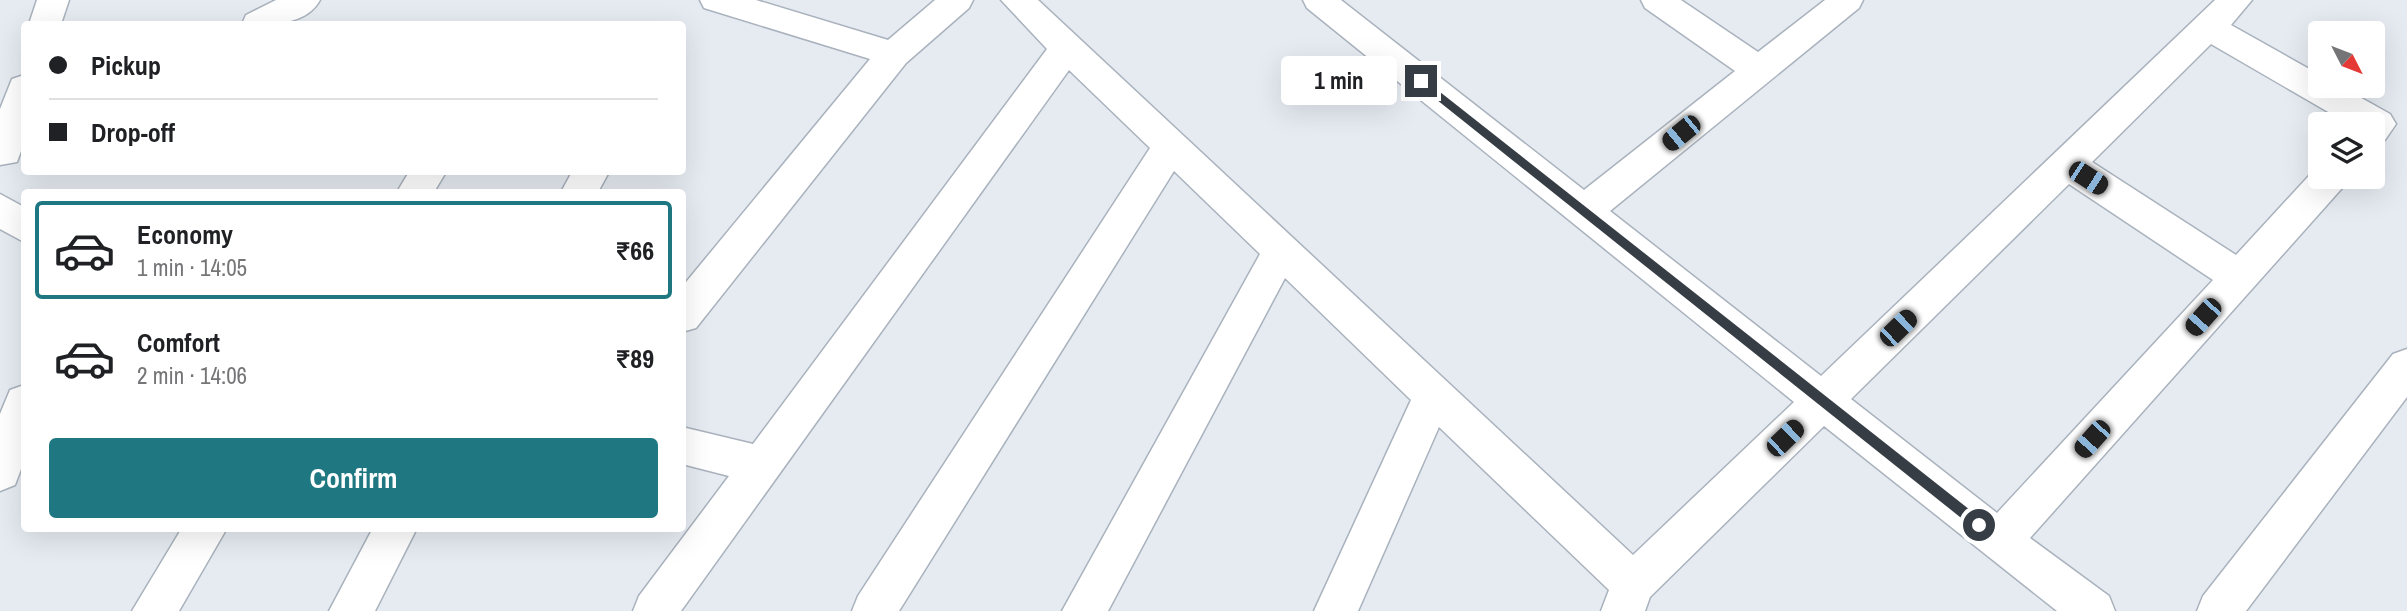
<!DOCTYPE html>
<meta charset="utf-8">
<style>
:root{--surface:#fff;--page:#f2f2f2;--text:#202124;--muted:#757577;--line:#e0e0e0;--accent:#1f7781}
body{margin:0;font-family:"Archivo Narrow",sans-serif;background:var(--page);color:var(--text);height:100vh;display:flex;flex-direction:column;font-size:26px;white-space:nowrap}
*{box-sizing:border-box;margin:0}
p{font-size:23px;color:var(--muted)}
.icon{flex:none;width:38px;height:38px;fill:none;stroke:currentColor;stroke-width:2;stroke-linecap:round;stroke-linejoin:round}
.map{position:relative;flex:1;overflow:hidden}
.side{position:absolute;left:21px;top:189px;width:665px;height:343px;display:flex;flex-direction:column;background:var(--surface);border-radius:7px;box-shadow:0 7px 28px #0002}
.side>*{flex:none}
.hud{position:absolute;left:21px;top:21px;width:665px;height:154px;border-radius:7px;box-shadow:0 7px 28px #0002;display:grid;align-content:center;height:154px;padding:0 28px;background:var(--surface)}
.needle{width:46px;rotate:132deg}
.tools{position:absolute;left:2308px;top:21px;display:grid;gap:14px}
.tools a{display:grid;place-items:center;width:77px;height:77px;border-radius:7px;background:var(--surface);box-shadow:0 7px 28px #0002;font-size:35px}
.end{position:absolute;width:32px;height:32px;margin:-16px;border:9px solid #363d45;background:#fff;box-shadow:0 0 0 4px #fff}
.from{border-radius:50%}
.bubble{position:absolute;height:49px;border-radius:7px;background:var(--surface);box-shadow:0 7px 28px #0002;font-size:23px;font-weight:800;line-height:49px;text-align:center}
.car{position:absolute;width:21px;height:42px;margin:-21px -10px;border-radius:9px;box-shadow:0 0 5px 2px #0007;background:linear-gradient(#222 24%,#8ab4d8 0 40%,#222 0 76%,#8ab4d8 0 86%,#222 0)}
.hud b{display:flex;align-items:center;gap:24px;height:66px;font-size:26px}
.hud b+b{border-top:2px solid var(--line)}
.hud i{width:18px;height:18px;background:var(--text)}
ul{padding:12px 0 0;list-style:none}
li{display:flex;align-items:center;gap:21px;height:98px;margin:0 14px 10px;padding:0 14px;border:4px solid transparent;border-radius:7px}
li div{flex:1}
li b{display:block;font-size:26px}
li em{font-style:normal;font-weight:800}
li.on{border-color:var(--accent)}
li>.icon{width:63px;height:63px;stroke-width:1.5}
.primary-button{display:flex;gap:14px;margin-top:auto;padding:14px 28px}
.primary-button a{flex:1;height:80px;border-radius:7px;background:var(--accent);color:#fff;font-size:28px;font-weight:800;line-height:80px;text-align:center}
.map>svg:first-child{display:block}
.lines{fill:none;stroke-linecap:round;stroke-linejoin:round}
.street-casing{stroke:#a9b2bd;stroke-width:3}
.street{fill:#fff;fill-rule:evenodd}
.route{fill:#363d45}
</style>
<div class="map">
<svg width="2407" height="611" viewBox="0 0 2407 611">
<rect width="100%" height="100%" fill="#e6ebf2"/>
<g class="lines">
<!-- street casing -->
<g class="street-casing">
<path id="street" d="M 37,0 L 69,0 L 61,24 L 29,24 Z
M 276,0 L 320,0 C 305,27 269,24 242,24 L 246,15 Z
M 700,0 L 756,0 L 888,40 L 935,0 L 973,0 L 969,8 L 906,63 L 696,328 L 682,332 L 682,287 L 870,59 L 704,8 Z
M 1001,0 L 1038,0 L 1633,555 L 1794,402 L 1307,8 L 1303,0 L 1341,0 L 1584,190 L 1735,71 L 1645,8 L 1641,0 L 1681,0 L 1758,52 L 1825,0 L 1863,0 L 1859,8 L 1610,211 L 1821,376 L 2215,0 L 2252,0 L 2231,25 L 2320,75 L 2320,86 L 2340,86 L 2390,114 L 2396,124 L 2385,140 L 2373,144 L 2373,124 L 2349,124 L 2211,44 L 2092,162 L 2236,255 L 2317,167 L 2320,166 L 2320,177 L 2348,177 L 2343,187 L 2030,538 L 2109,596 L 2115,611 L 2057,611 L 1824,426 L 1650,597 L 1645,611 L 1601,611 L 1609,590 L 1439,427 L 1358,611 L 1314,611 L 1411,400 L 1285,278 L 1108,611 L 1062,611 L 1260,254 L 1174,171 L 899,611 L 852,611 L 858,596 L 1150,148 L 1069,70 L 681,611 L 633,611 L 639,596 L 729,476 L 682,464 L 682,427 L 753,444 L 1047,49 ZM 2069,184 L 2213,280 L 1997,513 L 1851,399 Z
M 24,75 L 24,143 L 17,162 L 0,165 L 0,109 L 12,79 Z
M 409,172 L 446,172 L 434,192 L 397,192 Z
M 572,172 L 609,172 L 598,192 L 561,192 Z
M 0,194 L 24,207 L 24,242 L 0,229 Z
M 2407,349 L 2407,397 L 2246,611 L 2197,611 L 2203,596 L 2393,354 Z
M 24,385 L 24,461 L 15,485 L 0,491 L 0,414 L 10,390 Z
M 182,528 L 227,528 L 179,611 L 132,611 Z
M 373,528 L 417,528 L 375,611 L 329,611 Z"/>
</g>
<!-- street -->
<use href="#street" class="street"/>
</g>
<!-- route -->
<path class="route" d="M 1421,77 L 1984,521 L 1984,529 L 1975,529 L 1417,84 L 1417,78 Z"/>
</svg>
<div class="tools">
<a><svg class="needle" viewBox="-14 -14 28 28"><path d="M0-13l5 13h-10z" fill="#e53935"/><path d="M0 13l5-13h-10z" fill="#757577"/></svg></a>
<a><svg class="icon" aria-label="layers" viewBox="0 0 24 24"><path d="M12 4l9 5-9 5-9-5zM3 14l9 5 9-5"/></svg></a>
</div>
<i class="end from" style="left:1979px;top:525px"></i>
<i class="end" style="left:1421px;top:81px"></i>
<div class="bubble" style="left:1281px;top:56px;width:116px">1 min</div>
<i class="car" style="left:1681px;top:133px;rotate:231deg"></i>
<i class="car" style="left:2088px;top:178px;rotate:123deg"></i>
<i class="car" style="left:2203px;top:317px;rotate:222deg"></i>
<i class="car" style="left:1898px;top:328px;rotate:46deg"></i>
<i class="car" style="left:1785px;top:438px;rotate:46deg"></i>
<i class="car" style="left:2092px;top:439px;rotate:222deg"></i>
<div class="hud">
<b><i class="from"></i>Pickup</b>
<b><i></i>Drop-off</b>
</div>
<section class="side">
<ul>
<li class="on"><svg class="icon" aria-label="car" viewBox="0 0 24 24"><path d="M5 17H2v-5l4-1 3-4h7l3 4 3 1v5h-3M9 17h6M6 11h13"/><circle cx="7" cy="17" r="2"/><circle cx="17" cy="17" r="2"/></svg><div><b>Economy</b><p>1 min · 14:05</p></div><em>₹66</em></li>
<li><svg class="icon" aria-label="car" viewBox="0 0 24 24"><path d="M5 17H2v-5l4-1 3-4h7l3 4 3 1v5h-3M9 17h6M6 11h13"/><circle cx="7" cy="17" r="2"/><circle cx="17" cy="17" r="2"/></svg><div><b>Comfort</b><p>2 min · 14:06</p></div><em>₹89</em></li>
</ul>
<div class="primary-button"><a>Confirm</a></div>
</section>
</div>
